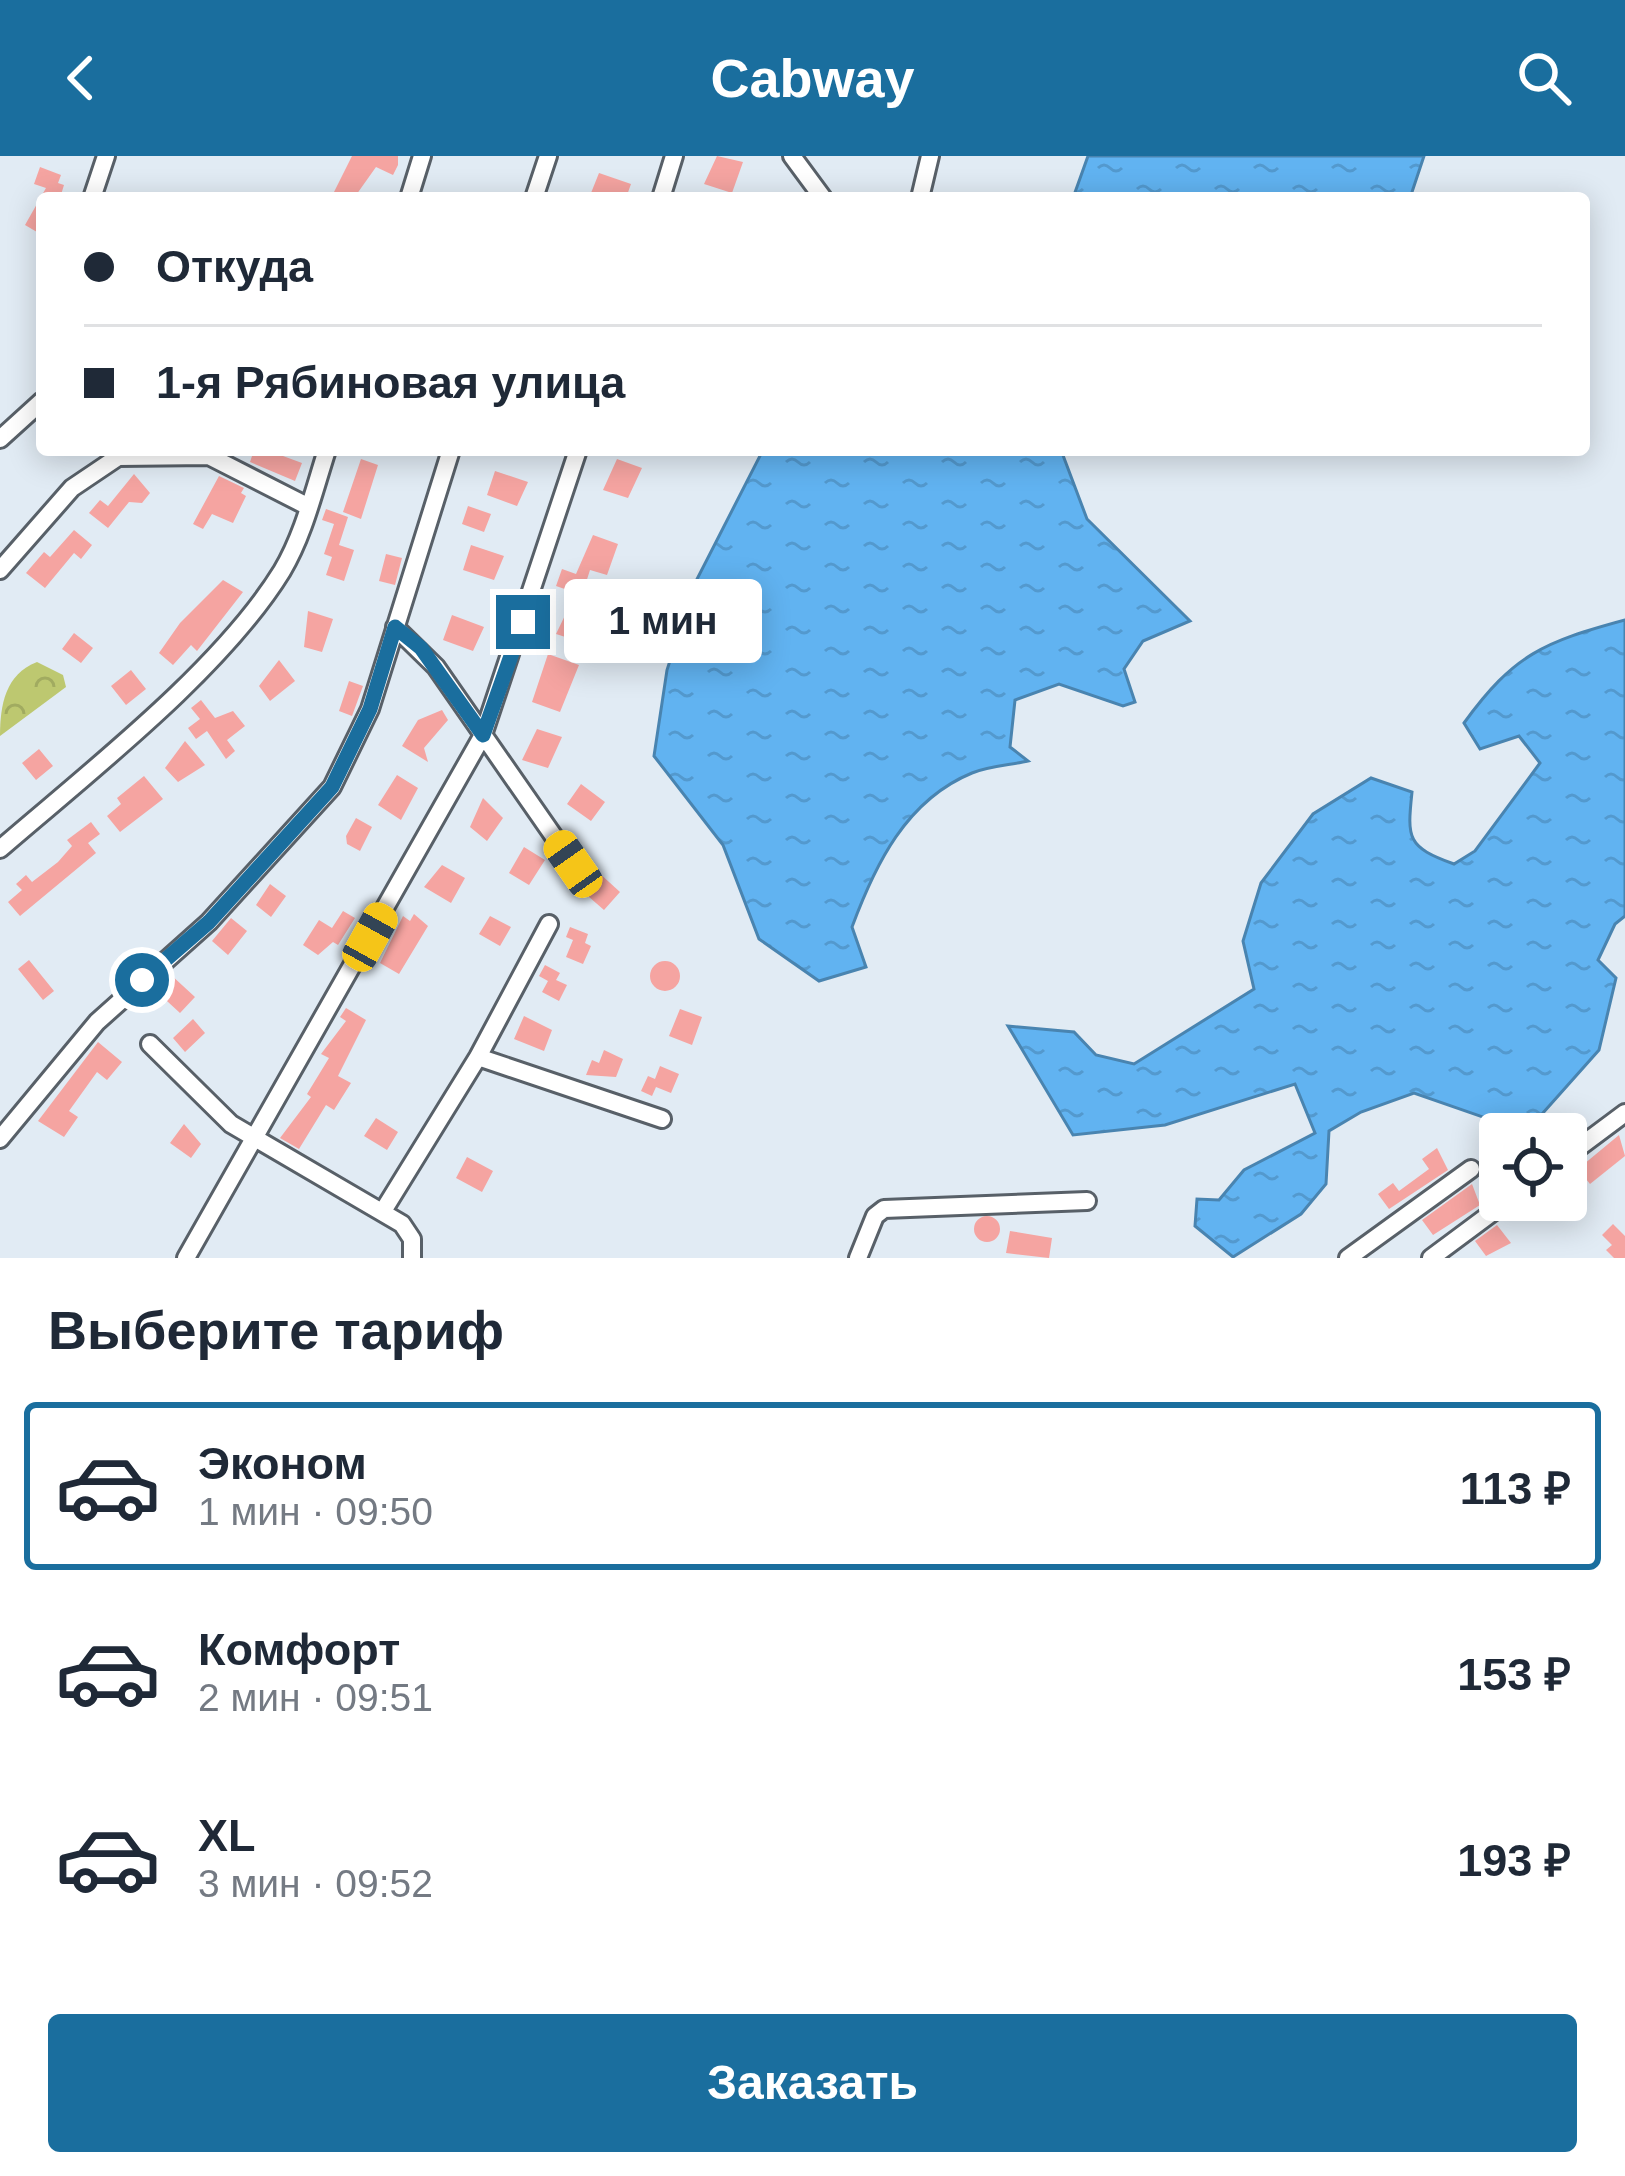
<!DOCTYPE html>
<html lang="ru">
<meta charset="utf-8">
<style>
:root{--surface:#fff;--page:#f2f2f3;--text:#1f2937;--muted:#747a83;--line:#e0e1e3;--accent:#1a6e9e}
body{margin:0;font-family:Helvetica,sans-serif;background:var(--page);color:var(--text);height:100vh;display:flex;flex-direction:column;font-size:45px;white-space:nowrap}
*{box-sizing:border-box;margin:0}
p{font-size:39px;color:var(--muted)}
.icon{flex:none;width:66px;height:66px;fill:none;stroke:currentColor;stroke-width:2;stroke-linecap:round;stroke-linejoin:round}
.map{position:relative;height:1102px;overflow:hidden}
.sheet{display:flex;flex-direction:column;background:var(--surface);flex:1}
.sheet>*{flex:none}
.hud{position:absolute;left:36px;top:36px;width:1554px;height:264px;border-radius:12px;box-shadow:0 6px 30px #0003;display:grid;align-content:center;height:264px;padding:0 48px;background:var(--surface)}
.controls{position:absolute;left:1479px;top:957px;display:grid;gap:24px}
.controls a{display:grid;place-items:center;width:108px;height:108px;border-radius:12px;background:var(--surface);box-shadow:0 6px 30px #0003;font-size:60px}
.end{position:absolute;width:54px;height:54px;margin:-27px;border:15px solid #1a6e9e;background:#fff;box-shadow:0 0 0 6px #fff}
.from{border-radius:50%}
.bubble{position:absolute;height:84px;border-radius:12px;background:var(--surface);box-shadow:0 6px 30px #0003;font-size:39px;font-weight:600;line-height:84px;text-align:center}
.car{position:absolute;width:36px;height:72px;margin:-36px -18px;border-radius:15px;box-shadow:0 0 9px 3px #0007;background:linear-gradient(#f5c518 24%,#345 0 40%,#f5c518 0 76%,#345 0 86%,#f5c518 0)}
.hud b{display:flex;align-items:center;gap:42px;height:114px;font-size:45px}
.hud b+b{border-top:3px solid var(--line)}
.hud i{width:30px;height:30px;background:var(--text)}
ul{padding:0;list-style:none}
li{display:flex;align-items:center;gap:36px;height:168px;margin:0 24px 18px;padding:0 24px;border:6px solid transparent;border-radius:12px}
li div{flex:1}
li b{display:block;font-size:45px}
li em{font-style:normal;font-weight:600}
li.current{border-color:var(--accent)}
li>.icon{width:108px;height:108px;stroke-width:1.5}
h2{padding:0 48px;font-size:54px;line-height:144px}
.button{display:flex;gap:24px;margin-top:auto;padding:24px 48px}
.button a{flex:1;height:138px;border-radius:12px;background:var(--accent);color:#fff;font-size:48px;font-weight:600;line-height:138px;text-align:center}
header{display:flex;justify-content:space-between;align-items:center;height:156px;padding:0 48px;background:var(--accent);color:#fff;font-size:54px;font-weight:600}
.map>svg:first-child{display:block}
.forest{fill:url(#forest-crowns)}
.water{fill:url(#water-ripples);stroke:#4984b0;stroke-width:3}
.building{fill:#f5a4a1}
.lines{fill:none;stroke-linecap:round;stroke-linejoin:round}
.minor-casing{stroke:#586068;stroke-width:22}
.minor{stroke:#fff;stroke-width:16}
.route{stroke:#1a6e9e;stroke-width:15}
</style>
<header><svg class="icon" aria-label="back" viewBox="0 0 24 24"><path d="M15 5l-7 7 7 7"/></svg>Cabway<svg class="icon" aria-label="search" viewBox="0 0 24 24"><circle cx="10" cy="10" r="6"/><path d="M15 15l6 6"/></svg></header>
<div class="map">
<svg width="1625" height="1102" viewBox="0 0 1625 1102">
<defs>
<pattern id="forest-crowns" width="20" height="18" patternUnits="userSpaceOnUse" patternTransform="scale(3)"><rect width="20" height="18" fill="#bdc870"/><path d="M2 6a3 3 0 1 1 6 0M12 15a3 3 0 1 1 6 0" fill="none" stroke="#a1ab60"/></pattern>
<pattern id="water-ripples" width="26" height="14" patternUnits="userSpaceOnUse" patternTransform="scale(3)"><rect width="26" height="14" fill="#61b3f1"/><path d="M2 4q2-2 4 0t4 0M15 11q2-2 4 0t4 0" fill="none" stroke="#5399ce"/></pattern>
</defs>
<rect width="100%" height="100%" fill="#e1ebf4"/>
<!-- forest -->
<path class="forest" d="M 37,506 L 63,519 L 66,531 L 0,580 C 0,550 5,518 37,506 Z"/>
<!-- water -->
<path class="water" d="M 1088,0 L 1424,0 L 1410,42 L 1073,42 Z
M 763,294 L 1061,294 L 1087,363 L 1190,465 L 1143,485 L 1124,513 L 1135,546 L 1123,550 L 1059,528 L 1015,544 L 1010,591 L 1028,605 C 1011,609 989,610 972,617 C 906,644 875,709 852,771 L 866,811 L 819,825 L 759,783 L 723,689 L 654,600 L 667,514 L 695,427 Z
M 1625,464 L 1625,760 L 1615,768 L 1598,804 L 1616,822 L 1599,894 L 1526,976 L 1414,937 L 1361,956 L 1329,975 L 1326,1028 L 1301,1058 L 1233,1101 L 1195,1070 L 1197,1043 L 1219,1044 L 1244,1014 L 1315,977 L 1295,928 L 1165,969 L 1073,979 L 1008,870 L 1074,876 L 1096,899 L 1134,908 L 1254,833 L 1243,785 L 1261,727 L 1313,658 L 1371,622 L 1412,636 C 1407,683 1407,691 1454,708 L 1475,695 L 1540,607 L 1519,580 L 1480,593 L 1464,567 C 1514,498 1544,486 1625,464 Z"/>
<!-- building -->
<path class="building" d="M 352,0 L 398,0 L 398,9 L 393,19 L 376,11 L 354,42 L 331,42 Z
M 717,0 L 743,6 L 732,37 L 704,28 Z
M 40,11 L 61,19 L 58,27 L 64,29 L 60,42 L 42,42 L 42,79 L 25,69 L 46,32 L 34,28 Z
M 599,17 L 631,28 L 626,42 L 589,42 Z
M 254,294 L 285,294 L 283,300 L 302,307 L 295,325 L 250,306 Z
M 361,303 L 378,309 L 361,363 L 343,356 Z
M 617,303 L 642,312 L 628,342 L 603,334 Z
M 495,315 L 528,326 L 517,350 L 487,339 Z
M 134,318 L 150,337 L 142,347 L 129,346 L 108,372 L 89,357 L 100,344 L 108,350 Z
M 219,320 L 244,332 L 241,337 L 246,340 L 233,367 L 212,358 L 203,373 L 193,368 Z
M 468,350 L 491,358 L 484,376 L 462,368 Z
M 326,353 L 348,361 L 339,389 L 354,394 L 344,425 L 326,419 L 332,401 L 324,398 L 334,368 L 322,364 Z
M 74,374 L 92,389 L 81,403 L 74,397 L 45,432 L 26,417 L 44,396 L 50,401 Z
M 593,379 L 618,388 L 607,419 L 590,414 L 582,439 L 556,430 L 562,413 L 576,418 Z
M 471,389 L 504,400 L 494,424 L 463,414 Z
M 386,398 L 402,402 L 395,429 L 379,425 Z
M 223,424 L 243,436 L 197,495 L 191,489 L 173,509 L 159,497 L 180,467 Z
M 571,447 L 595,456 L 581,486 L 556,478 Z
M 308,455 L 333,463 L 322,496 L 304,491 Z
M 452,459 L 484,471 L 473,495 L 443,484 Z
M 74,477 L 93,492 L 81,507 L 62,493 Z
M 548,498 L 579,509 L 560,556 L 532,546 Z
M 279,504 L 295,525 L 270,545 L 259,530 Z
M 131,514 L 146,533 L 126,549 L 111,530 Z
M 349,525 L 363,530 L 352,560 L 339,555 Z
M 201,544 L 215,562 L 233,555 L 245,570 L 227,584 L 235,595 L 226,603 L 207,575 L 196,583 L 188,572 L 200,563 L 191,552 Z
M 442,554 L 448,564 L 424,592 L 428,606 L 402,590 L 418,564 Z
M 537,573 L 562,581 L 548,612 L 522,604 Z
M 185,585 L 205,609 L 178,626 L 165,612 Z
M 39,593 L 53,610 L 36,624 L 22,607 Z
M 397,619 L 418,632 L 401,664 L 378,649 Z
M 144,620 L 163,643 L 120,676 L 107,660 L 121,648 L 117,642 Z
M 581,628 L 605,646 L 591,665 L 567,648 Z
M 483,642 L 503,662 L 487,685 L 470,671 Z
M 356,662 L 372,671 L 360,695 L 347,688 L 346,680 Z
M 91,666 L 100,678 L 88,687 L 96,697 L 20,760 L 8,746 L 22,734 L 16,728 L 26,719 L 32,726 L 58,706 L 72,690 L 67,684 Z
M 524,691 L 545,704 L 529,729 L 509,717 Z
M 442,709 L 465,722 L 451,747 L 424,731 Z
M 598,716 L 620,736 L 604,754 L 581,734 Z
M 270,728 L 286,740 L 271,761 L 256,749 Z
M 343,755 L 355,762 L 338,789 L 333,786 L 318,799 L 303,789 L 319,764 L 332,772 Z
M 414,758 L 428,770 L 399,818 L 380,807 L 403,760 L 410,765 Z
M 490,760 L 511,771 L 500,790 L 479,778 Z
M 231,762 L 247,775 L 228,799 L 212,785 Z
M 570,771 L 588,778 L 585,787 L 591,790 L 583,808 L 566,801 L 573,784 L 566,781 Z
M 29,804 L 54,835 L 43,844 L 18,813 Z
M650 820a15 15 0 1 1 30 0a15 15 0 1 1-30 0Z
M 545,809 L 560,817 L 556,824 L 567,829 L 559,845 L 542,836 L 548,825 L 539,820 Z
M 170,818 L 195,841 L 180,857 L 155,834 Z
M 346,852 L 366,864 L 338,920 L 351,927 L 334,954 L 326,949 L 299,993 L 280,982 L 311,941 L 307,938 L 329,902 L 321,898 L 346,865 L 340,861 Z
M 680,853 L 702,861 L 692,889 L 669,880 Z
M 524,860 L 552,874 L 544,895 L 514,883 Z
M 193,863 L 205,877 L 185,896 L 173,882 Z
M 98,886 L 122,906 L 107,924 L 97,916 L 69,955 L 78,961 L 64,981 L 38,965 Z
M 604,894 L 623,903 L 616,921 L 586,919 L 592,904 L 599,907 Z
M 660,910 L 679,918 L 671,937 L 656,931 L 652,940 L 641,935 L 648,920 L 655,923 Z
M 376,962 L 398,976 L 387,994 L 364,980 Z
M 184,968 L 201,988 L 191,1002 L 170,987 Z
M 1619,979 L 1625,1000 L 1590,1028 L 1578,1013 Z
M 1437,992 L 1448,1014 L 1389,1053 L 1378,1038 L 1393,1027 L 1399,1035 L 1429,1013 L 1422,1003 Z
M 467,1001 L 493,1015 L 482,1036 L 456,1022 Z
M 1472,1028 L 1480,1049 L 1433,1079 L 1422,1064 Z
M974 1073a13 13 0 1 1 26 0a13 13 0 1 1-26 0Z
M 1613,1068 L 1625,1080 L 1625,1102 L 1614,1102 L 1606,1094 L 1612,1089 L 1602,1079 Z
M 1497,1069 L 1511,1087 L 1486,1100 L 1475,1085 Z
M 1010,1075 L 1052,1082 L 1049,1102 L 1006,1097 Z"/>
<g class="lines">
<!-- minor casing -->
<g class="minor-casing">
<path id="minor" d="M 792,0 L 823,42
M 92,42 L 106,0
M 409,42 L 422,0
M 534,42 L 548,0
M 661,42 L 674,0
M 920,42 L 930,0
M 0,283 L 42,245
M 0,414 L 72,332 L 118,301 L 209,300 L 309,351
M 395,471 L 436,511 L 573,708
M 0,693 C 89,616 221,514 282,415 C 304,378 314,334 327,294
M 150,888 L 231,968 L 402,1068 L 412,1083 L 412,1102
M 478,901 L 662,963
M 0,983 L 97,866 L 209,766 L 332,631 L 370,553 L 451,294
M 1566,1001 L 1625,957
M 383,1055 L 478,901 L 549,768
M 186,1102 L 483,579 L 578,294
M 858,1102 L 875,1060 L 884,1053 L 1087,1045
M 1348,1102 L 1471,1013
M 1431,1102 L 1509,1044"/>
</g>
<!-- minor -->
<use href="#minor" class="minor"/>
</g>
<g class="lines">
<!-- route -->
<path class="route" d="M 142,824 L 209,766 L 332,631 L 370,553 L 395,471 L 421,492 L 483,579 L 523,466"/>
</g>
</svg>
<div class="controls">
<a><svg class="icon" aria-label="locate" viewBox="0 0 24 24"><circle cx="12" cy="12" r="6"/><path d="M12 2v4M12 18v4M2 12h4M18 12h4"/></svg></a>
</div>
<i class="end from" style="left:142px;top:824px"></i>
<i class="end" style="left:523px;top:466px"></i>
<div class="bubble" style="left:564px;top:423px;width:198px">1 мин</div>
<i class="car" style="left:573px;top:708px;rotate:325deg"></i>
<i class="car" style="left:370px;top:781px;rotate:29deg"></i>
<div class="hud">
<b><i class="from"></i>Откуда</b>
<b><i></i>1-я Рябиновая улица</b>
</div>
</div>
<section class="sheet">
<h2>Выберите тариф</h2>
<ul>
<li class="current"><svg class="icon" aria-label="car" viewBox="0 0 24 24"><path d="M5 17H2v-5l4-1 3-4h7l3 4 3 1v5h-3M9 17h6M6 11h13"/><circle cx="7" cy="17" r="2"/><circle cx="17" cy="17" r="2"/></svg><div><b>Эконом</b><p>1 мин · 09:50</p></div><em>113 ₽</em></li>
<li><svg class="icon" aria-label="car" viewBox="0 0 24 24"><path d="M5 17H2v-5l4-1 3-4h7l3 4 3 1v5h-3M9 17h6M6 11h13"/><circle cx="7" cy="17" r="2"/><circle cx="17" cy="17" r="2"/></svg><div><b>Комфорт</b><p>2 мин · 09:51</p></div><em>153 ₽</em></li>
<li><svg class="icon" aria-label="car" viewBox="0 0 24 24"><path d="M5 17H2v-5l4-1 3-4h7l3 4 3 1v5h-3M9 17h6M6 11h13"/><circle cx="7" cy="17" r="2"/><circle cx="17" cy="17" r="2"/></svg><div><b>XL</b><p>3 мин · 09:52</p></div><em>193 ₽</em></li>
</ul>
<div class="button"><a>Заказать</a></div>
</section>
